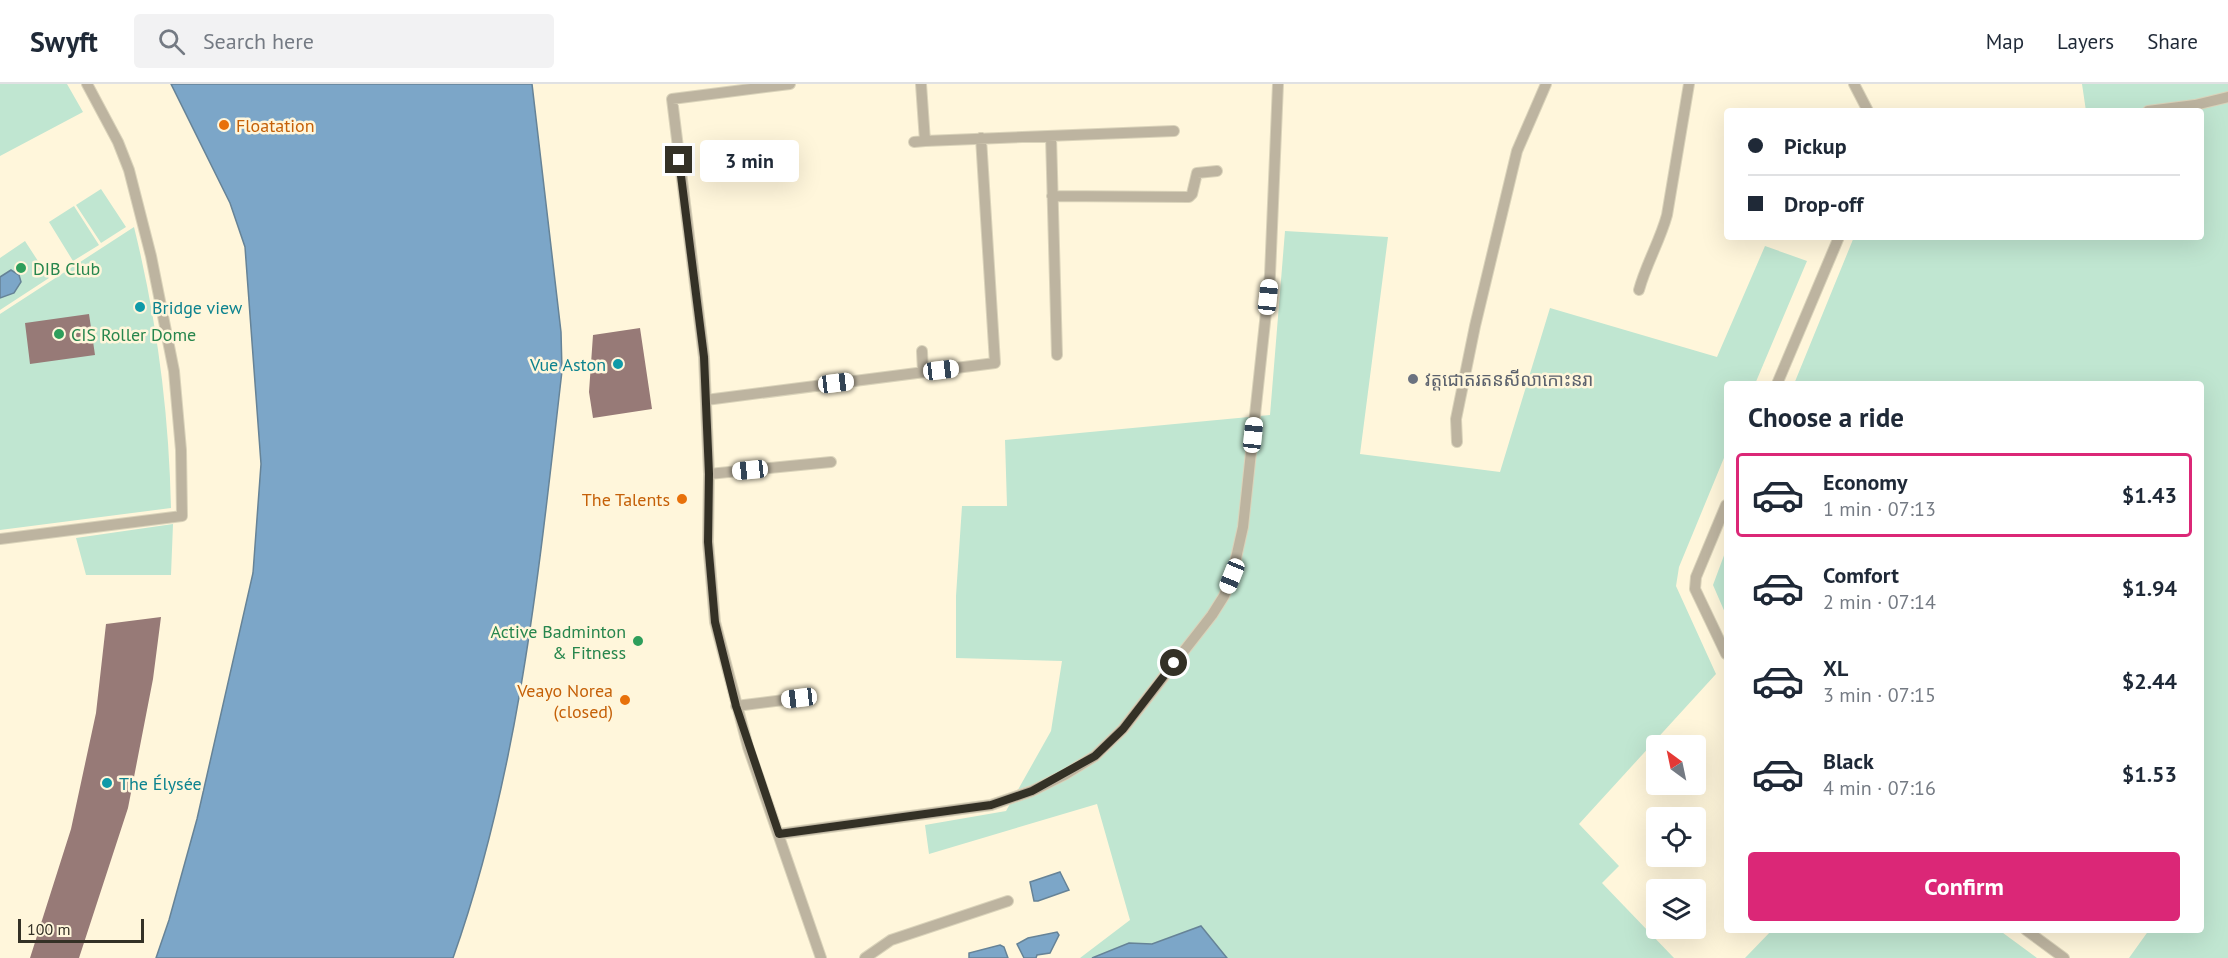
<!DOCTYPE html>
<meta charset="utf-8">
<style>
:root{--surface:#fff;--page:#f2f2f3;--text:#1f2937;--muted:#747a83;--line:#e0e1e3;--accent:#db2777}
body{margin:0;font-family:"PT Sans","Noto Sans Khmer",sans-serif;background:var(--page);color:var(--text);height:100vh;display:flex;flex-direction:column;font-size:22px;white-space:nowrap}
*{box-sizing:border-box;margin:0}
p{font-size:20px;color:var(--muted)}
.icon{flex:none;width:33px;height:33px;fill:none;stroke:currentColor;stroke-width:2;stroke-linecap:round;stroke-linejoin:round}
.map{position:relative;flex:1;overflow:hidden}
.drawer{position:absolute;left:1724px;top:297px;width:480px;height:552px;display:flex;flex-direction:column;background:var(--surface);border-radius:6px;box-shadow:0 6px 24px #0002}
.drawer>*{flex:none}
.guide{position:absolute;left:1724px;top:24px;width:480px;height:132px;border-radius:6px;box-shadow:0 6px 24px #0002;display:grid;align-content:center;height:132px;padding:0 24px;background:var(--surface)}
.needle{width:39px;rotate:327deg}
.controls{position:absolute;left:1646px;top:651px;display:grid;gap:12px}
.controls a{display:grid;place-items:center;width:60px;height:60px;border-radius:6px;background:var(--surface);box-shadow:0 6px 24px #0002;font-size:30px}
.scale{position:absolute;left:18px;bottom:15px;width:126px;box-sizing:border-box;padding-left:6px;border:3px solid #343126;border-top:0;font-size:16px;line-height:21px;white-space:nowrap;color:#343126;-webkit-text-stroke:4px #fff6db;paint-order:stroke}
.end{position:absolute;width:27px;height:27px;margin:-14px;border:8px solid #343126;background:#fff;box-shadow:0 0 0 3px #fff}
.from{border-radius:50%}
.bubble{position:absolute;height:42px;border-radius:6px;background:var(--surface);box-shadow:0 6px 24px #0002;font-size:20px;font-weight:800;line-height:42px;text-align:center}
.car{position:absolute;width:18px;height:36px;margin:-18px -9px;border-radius:8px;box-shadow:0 0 4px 2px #0007;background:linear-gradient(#fff 24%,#345 0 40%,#fff 0 76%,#345 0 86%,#fff 0)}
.guide b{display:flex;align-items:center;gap:21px;height:57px;font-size:22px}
.guide b+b{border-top:2px solid var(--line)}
.guide i{width:15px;height:15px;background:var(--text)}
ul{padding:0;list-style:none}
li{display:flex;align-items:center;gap:18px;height:84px;margin:0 12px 9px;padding:0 12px;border:3px solid transparent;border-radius:6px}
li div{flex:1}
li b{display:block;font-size:22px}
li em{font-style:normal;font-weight:800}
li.current{border-color:var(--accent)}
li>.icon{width:54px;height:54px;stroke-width:1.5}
h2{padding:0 24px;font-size:27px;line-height:72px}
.cta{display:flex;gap:12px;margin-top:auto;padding:12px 24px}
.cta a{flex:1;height:69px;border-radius:6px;background:var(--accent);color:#fff;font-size:24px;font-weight:800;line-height:69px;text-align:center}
header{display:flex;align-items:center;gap:36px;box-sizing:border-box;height:84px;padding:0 30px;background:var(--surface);border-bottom:2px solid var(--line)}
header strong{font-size:28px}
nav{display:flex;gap:33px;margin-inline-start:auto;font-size:21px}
.search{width:420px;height:54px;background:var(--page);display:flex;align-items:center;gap:15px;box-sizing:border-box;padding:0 21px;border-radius:6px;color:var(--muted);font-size:22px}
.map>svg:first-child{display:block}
.green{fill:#c0e6d1}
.water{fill:#7ca6c8;stroke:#668397;stroke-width:1.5}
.building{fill:#977a77}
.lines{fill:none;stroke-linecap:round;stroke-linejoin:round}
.minor-casing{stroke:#dad3ba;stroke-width:12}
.minor{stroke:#bdb4a0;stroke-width:10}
.route{stroke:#343126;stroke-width:8}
.food-dot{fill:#e8710a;stroke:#fff6db;stroke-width:2}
.leisure-dot{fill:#2e9e5b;stroke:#fff6db;stroke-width:2}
.culture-dot{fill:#0f9aa8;stroke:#fff6db;stroke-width:2}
.worship-dot{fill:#6b7280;stroke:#fff6db;stroke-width:2}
.labels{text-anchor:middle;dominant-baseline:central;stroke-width:5;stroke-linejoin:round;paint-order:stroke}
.food-label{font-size:18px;fill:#c56008;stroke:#fff6db;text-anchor:end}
.leisure-label{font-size:18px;fill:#27864d;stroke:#fff6db;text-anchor:start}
.culture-label{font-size:18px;fill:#0d838f;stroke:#fff6db;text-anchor:start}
.worship-label{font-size:18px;fill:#5b616d;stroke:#fff6db;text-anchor:start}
</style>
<header>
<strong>Swyft</strong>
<div class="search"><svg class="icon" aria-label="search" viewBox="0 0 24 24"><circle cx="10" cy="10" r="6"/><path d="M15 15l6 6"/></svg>Search here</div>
<nav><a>Map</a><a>Layers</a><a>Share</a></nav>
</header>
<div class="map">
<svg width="2228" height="874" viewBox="0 0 2228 874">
<rect width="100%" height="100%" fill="#fff6db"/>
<!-- green -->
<path class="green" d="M 0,0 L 67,0 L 83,28 L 0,72 Z
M 2082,0 L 2228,0 L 2228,874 L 2129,874 L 2149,846 L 2200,846 L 2200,300 L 1794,300 L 1854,153 L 2200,153 L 2200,27 L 2086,27 Z
M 101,105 L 126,143 L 101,159 L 76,121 Z
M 74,122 L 99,161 L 73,177 L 49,138 Z
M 134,143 C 157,236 169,329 171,424 L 0,446 L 0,230 Z
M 1285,147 L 1388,153 L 1360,370 L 1500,388 L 1550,224 L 1717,273 L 1765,162 L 1807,177 L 1755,300 L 1726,300 L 1726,369 L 1679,483 L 1676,502 L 1716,590 L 1579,740 L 1619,782 L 1602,799 L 1674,874 L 1080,874 L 1130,836 L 1097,720 L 929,770 L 925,741 L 1006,727 L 1051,647 L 1062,577 L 956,574 L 956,512 L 962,422 L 1007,422 L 1005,356 L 1270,331 Z
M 25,157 L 49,194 L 0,226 L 0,174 Z
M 173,440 L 171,491 L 86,491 L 76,454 Z
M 1726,466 L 1726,531 L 1713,501 Z
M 1772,846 L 1999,846 L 2037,874 L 1745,874 Z"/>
<!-- water -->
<path class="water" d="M 171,0 L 532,0 L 561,248 L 562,287 C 539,485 520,685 453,874 L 156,874 L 169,836 L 197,735 L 253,489 L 261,380 L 245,163 L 230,119 Z
M 11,186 L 19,191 L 21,198 L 14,209 L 0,214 L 0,193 Z
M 1060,788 L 1069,806 L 1038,817 L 1034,817 L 1030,798 Z
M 1201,842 L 1227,874 L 1092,874 L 1129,859 L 1152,860 Z
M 1057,848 L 1059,851 L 1050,869 L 1037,871 L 1036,874 L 1024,874 L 1017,860 L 1028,854 Z
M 1000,861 L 1004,863 L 1008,874 L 969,874 L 969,869 Z"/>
<!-- building -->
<path class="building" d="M 89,230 L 95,271 L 30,280 L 25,239 Z
M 640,244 L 652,325 L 593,334 L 589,308 L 593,251 Z
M 161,533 L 153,595 L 128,724 L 79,874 L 30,874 L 71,745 L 96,629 L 106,540 Z"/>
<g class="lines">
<!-- minor casing -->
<g class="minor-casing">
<path id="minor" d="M 790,0 L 672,15 L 704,273 L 709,390 L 708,458 L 715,538 L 748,663 L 821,874
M 1854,0 L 1868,27
M 2148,27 L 2195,21 L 2228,13
M 1051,52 L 1057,271
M 925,57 L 1174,47
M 914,58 L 925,57 L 921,0
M 1052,112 L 1189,113 L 1192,110 L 1197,89 L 1217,87
M 1639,206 C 1646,180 1660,157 1667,131 L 1689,0
M 922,267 L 923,288
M 1777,300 L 1839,153
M 706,316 L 995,279 L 981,54
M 1457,358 L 1456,335 L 1475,242 L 1517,67 L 1546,0
M 709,390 L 831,378
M 1726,421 L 1696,493 L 1695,505 L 1726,570
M 0,455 L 182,432 L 181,366 L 174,287 L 151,172 L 129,86 L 118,58 L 87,0
M 736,622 L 799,614
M 779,750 L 991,721 L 1032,707 L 1066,690 L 1095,672 L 1123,645 L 1212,531 L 1224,512 L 1232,492 L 1243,443 L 1270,191 L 1278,0
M 2026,846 L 2064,874
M 865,874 L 891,856 L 1008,817"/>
</g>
<!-- minor -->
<use href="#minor" class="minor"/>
</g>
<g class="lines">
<!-- route -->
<path class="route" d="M 679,76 L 704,273 L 709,390 L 708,458 L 715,538 L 736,622 L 779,750 L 991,721 L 1032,707 L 1095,672 L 1123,645 L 1174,579"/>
</g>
<!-- markers -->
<g class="food-dot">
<circle cx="224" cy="41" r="6"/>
<circle cx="682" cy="415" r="6"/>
<circle cx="625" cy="616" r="6"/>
</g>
<g class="leisure-dot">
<circle cx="21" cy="184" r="6"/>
<circle cx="59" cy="250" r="6"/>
<circle cx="638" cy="557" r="6"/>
</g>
<g class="culture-dot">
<circle cx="140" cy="223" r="6"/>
<circle cx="618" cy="280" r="6"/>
<circle cx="107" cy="699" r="6"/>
</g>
<circle class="worship-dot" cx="1413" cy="295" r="6"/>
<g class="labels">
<!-- food labels -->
<g class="food-label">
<text x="236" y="41" text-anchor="start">Floatation</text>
<text x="670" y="415">The Talents</text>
<text x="613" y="606">Veayo Norea<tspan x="613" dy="21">(closed)</tspan></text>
</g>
<!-- leisure labels -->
<g class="leisure-label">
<text x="33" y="184">DIB Club</text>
<text x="71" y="250">CIS Roller Dome</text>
<text x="626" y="547" text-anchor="end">Active Badminton<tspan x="626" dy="21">&amp; Fitness</tspan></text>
</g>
<!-- culture labels -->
<g class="culture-label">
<text x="152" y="223">Bridge view</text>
<text x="606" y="280" text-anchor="end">Vue Aston</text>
<text x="119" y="699">The Élysée</text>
</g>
<!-- worship labels -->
<g class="worship-label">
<text x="1425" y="295">វត្តជោតរតនសីលាកោះនរា</text>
</g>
</g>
</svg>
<div class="controls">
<a><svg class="needle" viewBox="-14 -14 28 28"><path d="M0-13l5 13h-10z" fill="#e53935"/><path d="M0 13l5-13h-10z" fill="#747a83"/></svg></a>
<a><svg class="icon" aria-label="locate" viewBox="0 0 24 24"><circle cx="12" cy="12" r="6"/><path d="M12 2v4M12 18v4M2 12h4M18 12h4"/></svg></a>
<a><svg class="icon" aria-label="layers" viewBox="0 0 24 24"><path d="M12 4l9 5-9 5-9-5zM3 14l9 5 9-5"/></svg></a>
</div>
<div class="scale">100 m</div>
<i class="end from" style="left:1174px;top:579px"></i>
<i class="end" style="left:679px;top:76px"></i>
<div class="bubble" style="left:700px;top:56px;width:99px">3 min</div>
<i class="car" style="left:1268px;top:213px;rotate:6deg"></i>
<i class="car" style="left:941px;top:286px;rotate:83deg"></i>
<i class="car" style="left:836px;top:299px;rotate:83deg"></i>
<i class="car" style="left:1253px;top:351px;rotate:6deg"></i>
<i class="car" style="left:750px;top:386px;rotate:264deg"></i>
<i class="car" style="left:1232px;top:492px;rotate:202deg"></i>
<i class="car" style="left:799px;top:614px;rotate:263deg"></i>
<div class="guide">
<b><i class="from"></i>Pickup</b>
<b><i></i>Drop-off</b>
</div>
<section class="drawer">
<h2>Choose a ride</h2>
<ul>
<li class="current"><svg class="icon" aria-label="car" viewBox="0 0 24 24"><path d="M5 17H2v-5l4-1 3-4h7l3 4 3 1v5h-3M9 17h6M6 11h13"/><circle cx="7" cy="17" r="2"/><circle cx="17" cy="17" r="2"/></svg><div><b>Economy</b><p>1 min · 07:13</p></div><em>$1.43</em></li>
<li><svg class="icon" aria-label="car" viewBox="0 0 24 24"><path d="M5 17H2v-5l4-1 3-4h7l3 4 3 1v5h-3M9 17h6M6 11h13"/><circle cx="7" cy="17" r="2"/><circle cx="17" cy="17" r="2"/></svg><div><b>Comfort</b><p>2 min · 07:14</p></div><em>$1.94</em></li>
<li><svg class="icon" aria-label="car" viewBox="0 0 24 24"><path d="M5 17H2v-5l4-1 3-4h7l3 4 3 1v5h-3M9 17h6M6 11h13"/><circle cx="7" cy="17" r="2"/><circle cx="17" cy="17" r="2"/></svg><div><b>XL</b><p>3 min · 07:15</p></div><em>$2.44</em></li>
<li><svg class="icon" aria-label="car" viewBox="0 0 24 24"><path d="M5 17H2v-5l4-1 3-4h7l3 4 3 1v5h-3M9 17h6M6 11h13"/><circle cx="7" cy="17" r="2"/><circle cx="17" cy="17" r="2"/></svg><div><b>Black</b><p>4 min · 07:16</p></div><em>$1.53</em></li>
</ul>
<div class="cta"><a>Confirm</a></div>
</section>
</div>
